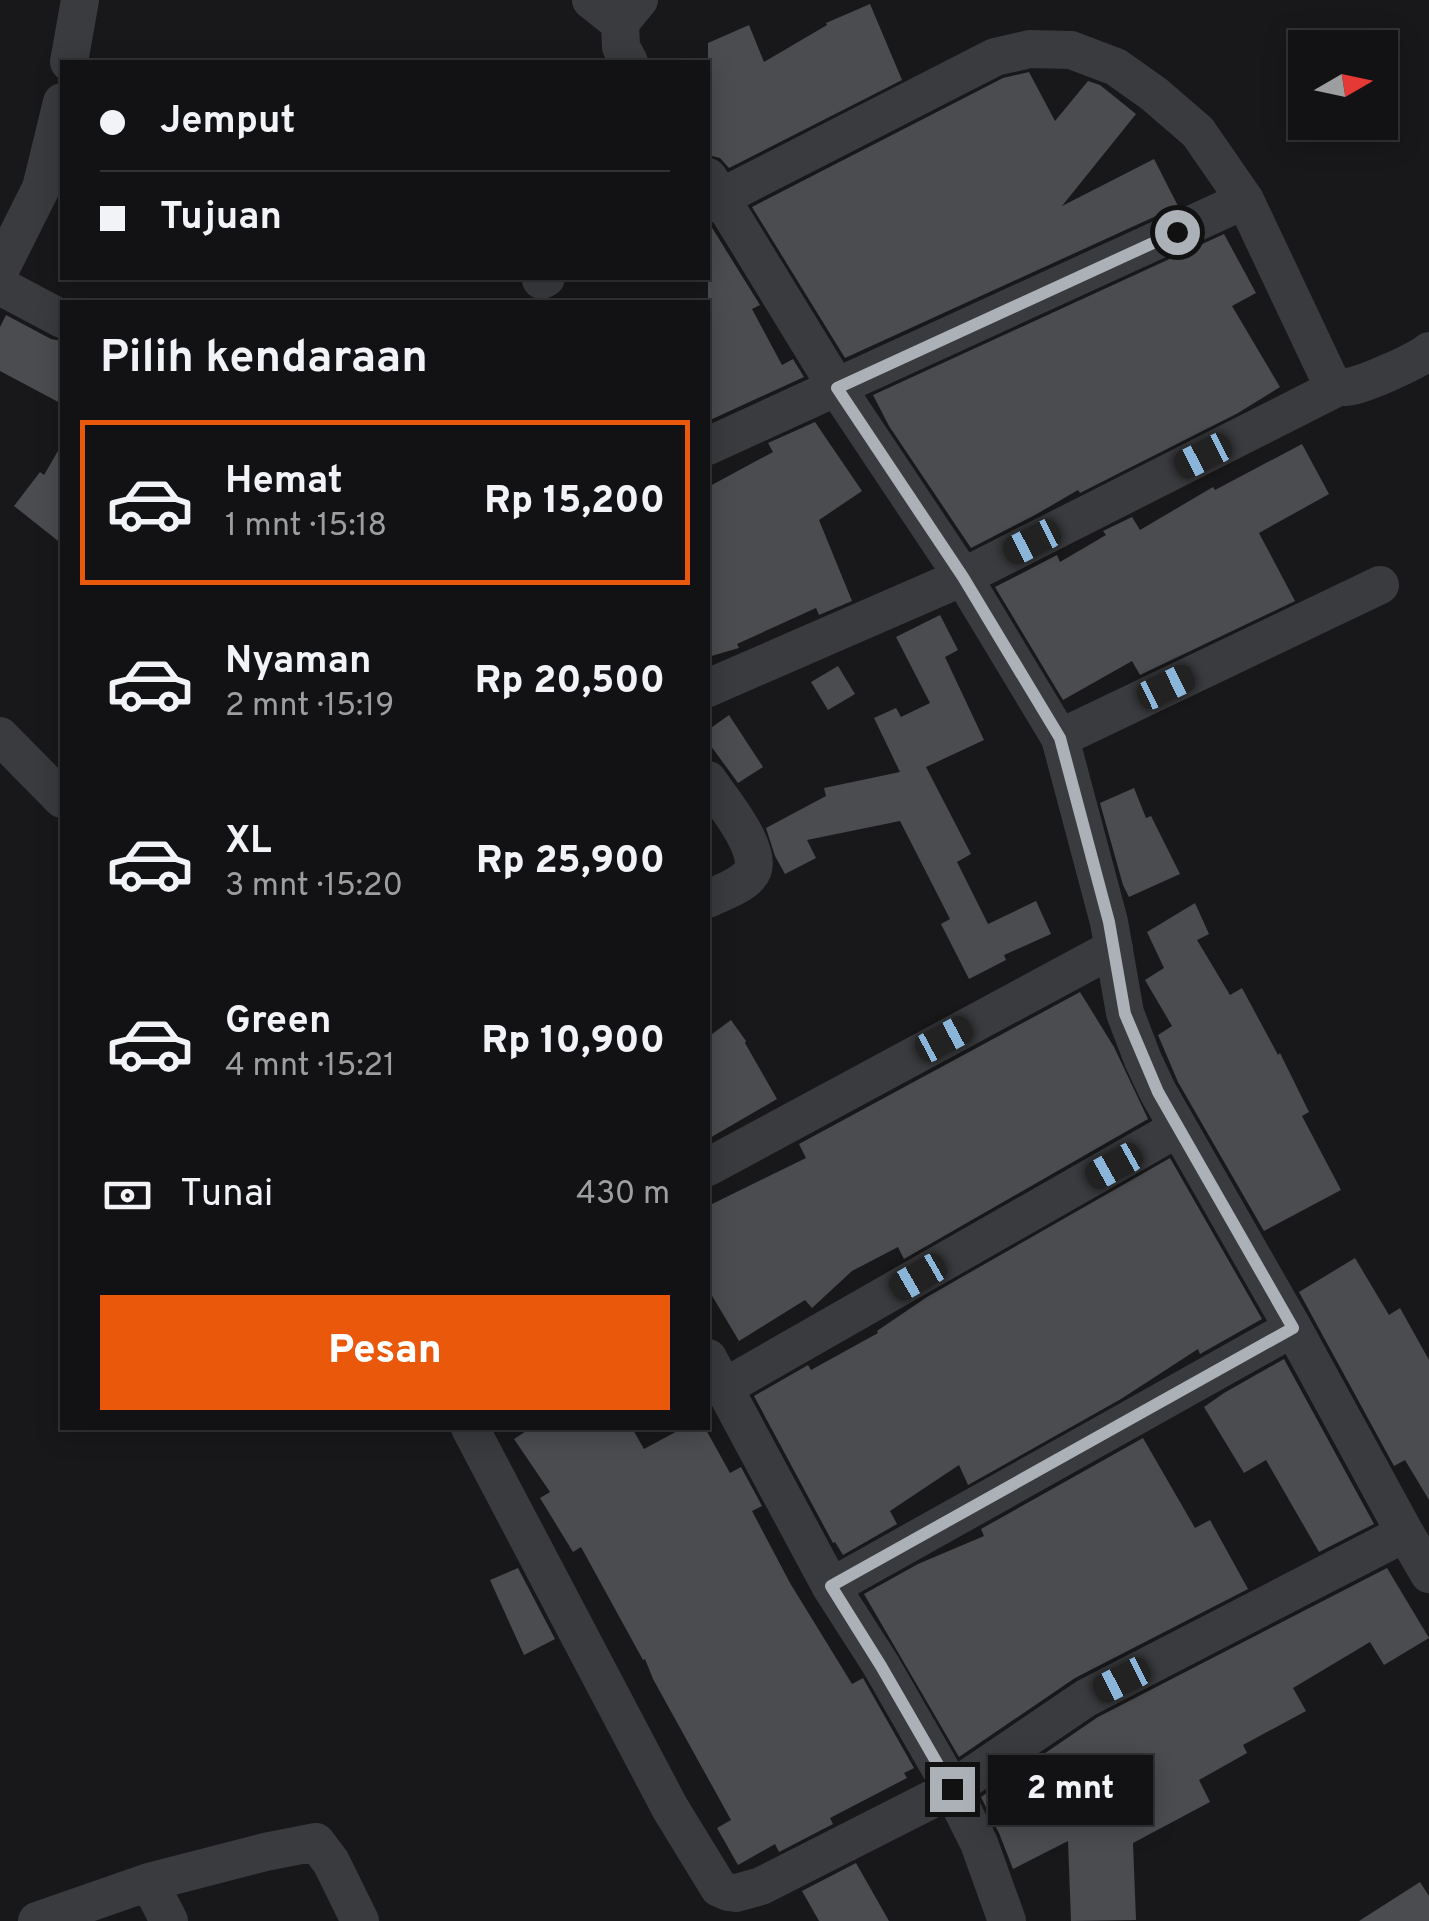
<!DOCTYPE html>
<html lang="id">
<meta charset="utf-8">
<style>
:root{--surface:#121214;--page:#1b1b1d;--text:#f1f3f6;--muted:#9c9ea0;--line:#313234;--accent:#ea580c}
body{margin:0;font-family:Overpass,sans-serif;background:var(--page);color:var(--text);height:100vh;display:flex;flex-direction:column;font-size:38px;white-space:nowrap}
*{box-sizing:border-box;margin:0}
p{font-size:32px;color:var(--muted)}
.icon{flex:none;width:55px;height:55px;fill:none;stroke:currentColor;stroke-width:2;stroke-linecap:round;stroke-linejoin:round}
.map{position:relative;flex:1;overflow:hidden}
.sheet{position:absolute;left:60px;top:300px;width:650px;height:1130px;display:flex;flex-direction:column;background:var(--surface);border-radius:0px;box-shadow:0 5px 25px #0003,0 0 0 2px var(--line)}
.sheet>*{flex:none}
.hud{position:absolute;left:60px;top:60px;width:650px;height:220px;border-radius:0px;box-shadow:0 5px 25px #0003,0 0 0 2px var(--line);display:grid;align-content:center;height:220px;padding:0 40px;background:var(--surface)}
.needle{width:65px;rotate:81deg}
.buttons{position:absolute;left:1288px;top:30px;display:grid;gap:20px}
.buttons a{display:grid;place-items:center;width:110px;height:110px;border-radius:0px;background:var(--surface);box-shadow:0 5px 25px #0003,0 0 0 2px var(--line);font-size:50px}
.end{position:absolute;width:45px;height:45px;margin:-22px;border:12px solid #acb1b8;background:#111;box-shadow:0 0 0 5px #111}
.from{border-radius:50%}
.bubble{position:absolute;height:70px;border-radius:0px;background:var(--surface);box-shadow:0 5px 25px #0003,0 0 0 2px var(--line);font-size:32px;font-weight:800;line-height:70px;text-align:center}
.car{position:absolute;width:30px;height:60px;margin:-30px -15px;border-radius:12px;box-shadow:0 0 8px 2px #0007;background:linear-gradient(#222 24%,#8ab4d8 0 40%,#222 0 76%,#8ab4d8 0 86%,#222 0)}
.hud b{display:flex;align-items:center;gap:35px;height:95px;font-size:38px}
.hud b+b{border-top:2px solid var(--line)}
.hud i{width:25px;height:25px;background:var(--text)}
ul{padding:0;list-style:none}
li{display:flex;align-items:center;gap:30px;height:165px;margin:0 20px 15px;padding:0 20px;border:5px solid transparent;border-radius:0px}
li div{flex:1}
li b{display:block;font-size:38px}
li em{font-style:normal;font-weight:800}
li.selected{border-color:var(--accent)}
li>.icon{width:90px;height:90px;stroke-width:1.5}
h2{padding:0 40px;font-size:45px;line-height:120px}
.pay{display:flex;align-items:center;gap:25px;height:110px;padding:0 40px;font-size:38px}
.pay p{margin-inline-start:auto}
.action{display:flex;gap:20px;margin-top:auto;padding:20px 40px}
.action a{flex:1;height:115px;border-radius:0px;background:var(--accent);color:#fff;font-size:40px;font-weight:800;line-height:115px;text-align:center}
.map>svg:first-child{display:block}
.building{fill:#4a4c4f}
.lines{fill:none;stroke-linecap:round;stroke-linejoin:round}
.minor{stroke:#3a3b3e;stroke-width:38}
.route{stroke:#acb1b8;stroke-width:12}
</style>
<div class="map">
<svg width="1429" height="1921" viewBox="0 0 1429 1921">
<rect width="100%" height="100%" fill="#18181a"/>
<!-- building -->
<path class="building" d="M 870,4 L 902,80 L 729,168 L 720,158 L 708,155 L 708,43 L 749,25 L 764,62 L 827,25 L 826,23 Z
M 1029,72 L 1055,121 L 1088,81 L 1100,85 L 1136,114 L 1062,206 L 1154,159 L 1178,206 L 845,358 L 752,207 L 1003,78 Z
M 708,226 L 711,226 L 760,305 L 752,309 L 782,365 L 793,359 L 804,377 L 708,421 Z
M 1224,234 L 1256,293 L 1232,306 L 1280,387 L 1238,413 L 1080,493 L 1078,490 L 1035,515 L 971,548 L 889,426 L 873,395 Z
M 6,315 L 51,339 L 62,341 L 62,404 L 0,371 L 0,327 Z
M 815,422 L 862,491 L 819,520 L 852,601 L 819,615 L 816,608 L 737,644 L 739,648 L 708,657 L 708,487 L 773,452 L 768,443 Z
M 62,444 L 62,544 L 14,506 L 40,472 L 44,475 Z
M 1302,444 L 1329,494 L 1259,533 L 1295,601 L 1140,675 L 1132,661 L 1063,700 L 995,587 L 1057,555 L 1060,562 L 1106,535 L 1103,531 L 1132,517 L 1140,530 L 1213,487 L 1215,490 Z
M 940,615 L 958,650 L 945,657 L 984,740 L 926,767 L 971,854 L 957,862 L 988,924 L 1036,901 L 1051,934 L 1004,955 L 1006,960 L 969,979 L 941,924 L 950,919 L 900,821 L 807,840 L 816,858 L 785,874 L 775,856 L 766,828 L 826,796 L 824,788 L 900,772 L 874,718 L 896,708 L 901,717 L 930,703 L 896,637 Z
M 838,666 L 855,694 L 828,710 L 811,682 Z
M 729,715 L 763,767 L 738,783 L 708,742 L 708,730 Z
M 1134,788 L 1146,818 L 1151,816 L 1180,874 L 1129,897 L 1123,885 L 1100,803 Z
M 1195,903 L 1209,934 L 1197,940 L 1230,995 L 1242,988 L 1278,1055 L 1280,1053 L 1309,1112 L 1302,1116 L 1341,1190 L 1264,1231 L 1178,1082 L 1158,1035 L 1172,1026 L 1145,980 L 1164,968 L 1147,932 Z
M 1080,992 L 1114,1047 L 1148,1119 L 904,1259 L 898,1247 L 852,1271 L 812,1308 L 805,1300 L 739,1341 L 708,1289 L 708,1206 L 806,1158 L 799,1144 Z
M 731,1020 L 746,1041 L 745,1043 L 777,1099 L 708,1139 L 708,1037 Z
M 1170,1158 L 1262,1319 L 1200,1354 L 1198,1349 L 1121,1399 L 968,1485 L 959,1465 L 890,1511 L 897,1524 L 843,1555 L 835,1542 L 833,1543 L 754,1396 L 808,1365 L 811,1370 L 878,1333 L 877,1331 L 927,1297 Z
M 1355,1258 L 1389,1315 L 1400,1308 L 1429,1360 L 1429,1500 L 1405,1460 L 1394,1466 L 1299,1292 Z
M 1284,1359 L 1374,1524 L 1319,1552 L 1266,1460 L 1244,1473 L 1204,1407 L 1224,1393 Z
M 531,1428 L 632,1428 L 644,1449 L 683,1428 L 705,1428 L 730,1473 L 741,1467 L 762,1506 L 752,1511 L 790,1583 L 852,1684 L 863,1678 L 914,1768 L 904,1773 L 907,1778 L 830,1818 L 833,1824 L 779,1852 L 775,1844 L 738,1865 L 717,1828 L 731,1820 L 653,1679 L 645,1659 L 643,1660 L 581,1547 L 573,1552 L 540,1498 L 550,1492 L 514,1439 Z
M 1143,1438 L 1195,1528 L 1210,1520 L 1248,1589 L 1075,1678 L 959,1757 L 864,1594 L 918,1564 L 984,1536 L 981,1529 Z
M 518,1568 L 555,1639 L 524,1655 L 490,1580 Z
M 1387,1568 L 1429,1638 L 1384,1665 L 1370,1642 L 1293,1688 L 1306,1711 L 1243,1745 L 1247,1753 L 1199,1780 L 1210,1802 L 1133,1843 L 1136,1920 L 1071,1921 L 1068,1841 L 1013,1869 L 999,1833 L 981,1797 L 1098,1717 Z
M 856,1863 L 889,1921 L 819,1921 L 802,1891 Z
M 1420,1882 L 1429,1896 L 1429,1921 L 1359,1921 Z"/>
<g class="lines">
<!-- minor -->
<path class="minor" d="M 591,0 L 620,23
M 69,62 L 80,0
M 629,62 L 621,47 L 620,23 L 639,0
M 708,177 L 837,388 L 963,577 L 1060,738 L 1109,922 L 1125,1013 L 1143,1060 L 1158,1092 L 1293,1328 L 831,1587
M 708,204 L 995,57 L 1030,49 L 1071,50 L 1116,67 L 1154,94 L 1198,132 L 1245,200 L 1330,380 C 1335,384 1338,386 1345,387 C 1360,387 1417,361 1429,351
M 0,270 L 41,188 L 62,102
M 541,280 L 546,278
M 0,286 L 62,319
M 708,446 L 1245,200
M 708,688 L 963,577 L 1340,386
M 0,736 L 62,799
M 1060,738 L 1380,585
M 708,780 C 720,799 769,855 749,876 C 739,887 720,893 708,899
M 708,1167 L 1114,948
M 1293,1328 L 1405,1533 L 1429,1574
M 708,1358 L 831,1587 L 881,1665 L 952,1789 L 979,1843 L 1007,1921
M 723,1388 L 1178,1128
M 470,1428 L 670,1808 L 719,1888 L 728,1892 L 736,1893 L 761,1886 L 952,1789 L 1086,1698 L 1405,1533
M 149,1882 L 169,1921
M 37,1921 L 149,1882 L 265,1852 L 316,1842 L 331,1862 L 360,1921"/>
</g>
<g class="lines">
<!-- route -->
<path class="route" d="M 952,1789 L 881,1666 L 831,1586 L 1293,1328 L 1158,1092 L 1125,1014 L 1109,922 L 1060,738 L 963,577 L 837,388 L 1177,232"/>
</g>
</svg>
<div class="buttons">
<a><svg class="needle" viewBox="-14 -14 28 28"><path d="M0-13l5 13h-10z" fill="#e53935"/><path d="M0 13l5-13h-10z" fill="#9c9ea0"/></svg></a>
</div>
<i class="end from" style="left:1177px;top:232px"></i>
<i class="end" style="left:952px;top:1789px"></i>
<div class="bubble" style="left:988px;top:1755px;width:165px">2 mnt</div>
<i class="car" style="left:1203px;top:456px;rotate:243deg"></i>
<i class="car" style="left:1032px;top:542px;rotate:243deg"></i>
<i class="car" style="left:1166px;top:687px;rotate:64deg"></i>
<i class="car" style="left:944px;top:1039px;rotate:62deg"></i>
<i class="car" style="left:1114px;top:1166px;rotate:241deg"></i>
<i class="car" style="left:918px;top:1277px;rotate:240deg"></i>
<i class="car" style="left:1122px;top:1680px;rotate:243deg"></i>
<div class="hud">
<b><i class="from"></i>Jemput</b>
<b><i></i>Tujuan</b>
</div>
<section class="sheet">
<h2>Pilih kendaraan</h2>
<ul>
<li class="selected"><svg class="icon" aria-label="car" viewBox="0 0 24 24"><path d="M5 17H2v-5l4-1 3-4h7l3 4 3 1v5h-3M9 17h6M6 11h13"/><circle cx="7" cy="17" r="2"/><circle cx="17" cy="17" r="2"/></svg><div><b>Hemat</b><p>1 mnt · 15:18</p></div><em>Rp 15,200</em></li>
<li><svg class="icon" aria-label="car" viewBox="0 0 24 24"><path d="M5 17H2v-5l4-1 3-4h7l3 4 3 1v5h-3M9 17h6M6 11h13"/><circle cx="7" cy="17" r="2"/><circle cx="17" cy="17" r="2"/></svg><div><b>Nyaman</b><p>2 mnt · 15:19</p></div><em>Rp 20,500</em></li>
<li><svg class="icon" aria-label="car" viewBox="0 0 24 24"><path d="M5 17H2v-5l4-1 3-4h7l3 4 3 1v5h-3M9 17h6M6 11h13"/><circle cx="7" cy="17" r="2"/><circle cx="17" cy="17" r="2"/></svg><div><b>XL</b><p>3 mnt · 15:20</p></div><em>Rp 25,900</em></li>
<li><svg class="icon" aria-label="car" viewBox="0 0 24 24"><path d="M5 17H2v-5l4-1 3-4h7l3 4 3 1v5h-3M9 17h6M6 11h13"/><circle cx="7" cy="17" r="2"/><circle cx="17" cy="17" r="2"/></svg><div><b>Green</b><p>4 mnt · 15:21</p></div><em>Rp 10,900</em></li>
</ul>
<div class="pay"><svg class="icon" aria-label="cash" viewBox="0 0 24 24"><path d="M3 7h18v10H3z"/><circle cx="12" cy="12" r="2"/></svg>Tunai<p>430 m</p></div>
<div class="action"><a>Pesan</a></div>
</section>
</div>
